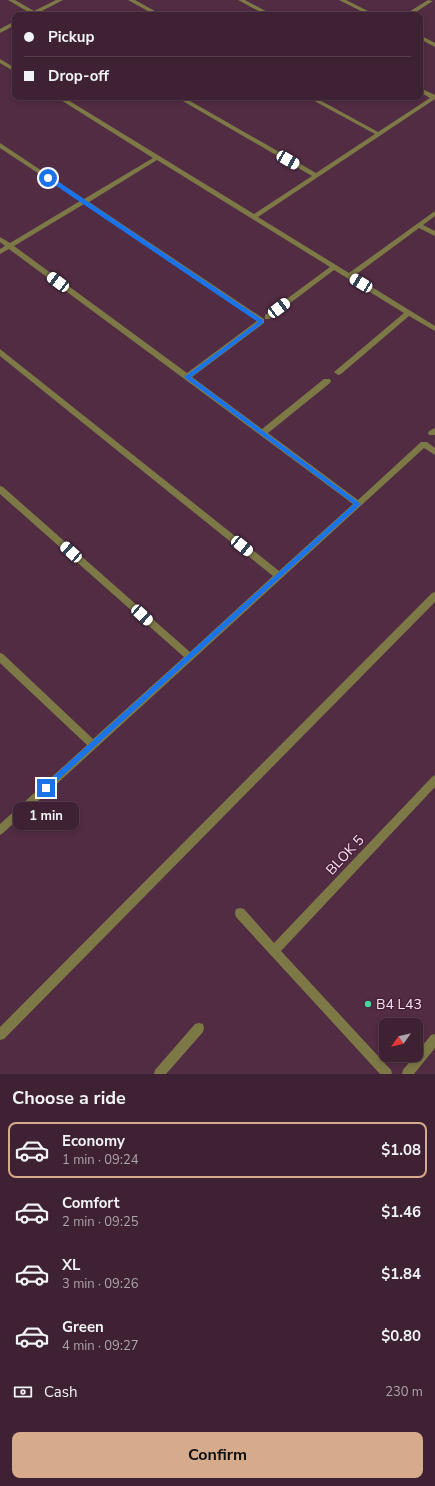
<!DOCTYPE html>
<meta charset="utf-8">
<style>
:root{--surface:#3e2132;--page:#492e3e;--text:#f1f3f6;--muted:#ada3ac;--line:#573e4d;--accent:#d6ab8b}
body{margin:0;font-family:"Nunito Sans",sans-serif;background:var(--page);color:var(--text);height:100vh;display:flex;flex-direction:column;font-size:15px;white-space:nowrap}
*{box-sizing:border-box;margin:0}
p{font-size:13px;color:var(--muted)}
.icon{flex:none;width:22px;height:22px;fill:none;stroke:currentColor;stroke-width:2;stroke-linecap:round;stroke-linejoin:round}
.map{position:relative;height:1074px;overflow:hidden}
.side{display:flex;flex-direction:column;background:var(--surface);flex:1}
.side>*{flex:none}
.guide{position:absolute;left:12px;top:12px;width:411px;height:88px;border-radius:8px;box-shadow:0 2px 6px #0003,0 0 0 1px var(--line);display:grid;align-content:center;height:88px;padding:0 12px;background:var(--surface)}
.needle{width:26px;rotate:236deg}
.buttons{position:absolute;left:379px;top:1018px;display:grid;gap:8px}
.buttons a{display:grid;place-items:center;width:44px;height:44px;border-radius:8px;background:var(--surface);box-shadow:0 2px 6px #0003,0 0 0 1px var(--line);font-size:20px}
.end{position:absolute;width:18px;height:18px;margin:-9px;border:5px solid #1a73e8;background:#fff;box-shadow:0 0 0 2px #fff}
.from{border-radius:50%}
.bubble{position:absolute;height:28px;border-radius:8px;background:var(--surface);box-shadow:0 2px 6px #0003,0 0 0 1px var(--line);font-size:13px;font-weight:700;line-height:28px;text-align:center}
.car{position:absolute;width:12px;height:24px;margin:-12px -6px;border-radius:5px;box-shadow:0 0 3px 1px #0007;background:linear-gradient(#fff 24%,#345 0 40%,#fff 0 76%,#345 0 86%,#fff 0)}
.guide b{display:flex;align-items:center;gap:14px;height:38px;font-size:15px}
.guide b+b{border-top:1px solid var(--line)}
.guide i{width:10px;height:10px;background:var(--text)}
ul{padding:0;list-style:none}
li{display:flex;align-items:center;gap:12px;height:56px;margin:0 8px 6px;padding:0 4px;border:2px solid transparent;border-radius:8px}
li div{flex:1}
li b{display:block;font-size:15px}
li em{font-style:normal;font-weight:700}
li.on{border-color:var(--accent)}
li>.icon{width:36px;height:36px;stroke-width:1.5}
h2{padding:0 12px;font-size:18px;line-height:48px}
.pay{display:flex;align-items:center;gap:10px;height:44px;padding:0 12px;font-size:15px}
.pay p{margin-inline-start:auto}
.primary-button{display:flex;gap:8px;margin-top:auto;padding:8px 12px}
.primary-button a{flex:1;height:46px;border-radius:8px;background:var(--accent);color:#111;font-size:16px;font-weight:700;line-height:46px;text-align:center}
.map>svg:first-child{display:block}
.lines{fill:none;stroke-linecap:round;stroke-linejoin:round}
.street{fill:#7d7947;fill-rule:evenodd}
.route{fill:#1a73e8}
.poi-dot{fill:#44d4a0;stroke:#472238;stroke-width:1.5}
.labels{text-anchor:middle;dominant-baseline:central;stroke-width:3;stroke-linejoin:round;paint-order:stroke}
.near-street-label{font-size:14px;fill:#fbe3f0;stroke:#472238}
.near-poi-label{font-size:14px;fill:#fbe3f0;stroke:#472238;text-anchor:start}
</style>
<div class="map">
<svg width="435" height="1074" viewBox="0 0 435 1074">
<rect width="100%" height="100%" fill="#522c43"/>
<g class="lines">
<!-- street -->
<path class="street" d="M 8,0 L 15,0 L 34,11 L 56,0 L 63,0 L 38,13 L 40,15 L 28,15 L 30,13 Z
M 128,0 L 135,0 L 162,15 L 155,15 Z
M 238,0 L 245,0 L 273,15 L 266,15 Z
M 339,0 L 346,0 L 376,15 L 369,15 Z
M 428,0 L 433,1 L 411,15 L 404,15 Z
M 15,21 L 15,25 L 0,33 L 0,29 Z
M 420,35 L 435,43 L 435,47 L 420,39 Z
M 0,59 L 15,68 L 15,72 L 0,63 Z
M 420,88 L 435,95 L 435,99 L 258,217 L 349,273 L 435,211 L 435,216 L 423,225 L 435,231 L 435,236 L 419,228 L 354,276 L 435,326 L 435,331 L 409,316 L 341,374 L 338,375 L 334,372 L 404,313 L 334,270 L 269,319 L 265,319 L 265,315 L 330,267 L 157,160 L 89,202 L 264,319 L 264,323 L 192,377 L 262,429 L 324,379 L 330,379 L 331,381 L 330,383 L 268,433 L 358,500 L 421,442 L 427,442 L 435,448 L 435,455 L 424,448 L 3,833 L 0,835 L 0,824 L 87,745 L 0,663 L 0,653 L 3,654 L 93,739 L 184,657 L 0,494 L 0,486 L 3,487 L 190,652 L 273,576 L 0,356 L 0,349 L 279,571 L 353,504 L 9,249 L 0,254 L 0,249 L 5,246 L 0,242 L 0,237 L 10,243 L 80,201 L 0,148 L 0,143 L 84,199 L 153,158 L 56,97 L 63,97 L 254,214 L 312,176 L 176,97 L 183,97 L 316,173 L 375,134 L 307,97 L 314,97 L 378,132 L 430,98 L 420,92 ZM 84,204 L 257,321 L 187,373 L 14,246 Z
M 435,428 L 435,435 L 429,435 L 428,433 L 429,431 Z
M 435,592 L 435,602 L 4,1039 L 0,1040 L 0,1027 L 432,593 Z
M 435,775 L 435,787 L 281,951 L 391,1070 L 392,1074 L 380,1074 L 236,917 L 235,913 L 236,909 L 240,908 L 244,909 L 274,943 L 432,777 Z
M 199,1023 L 203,1024 L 204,1028 L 203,1032 L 166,1074 L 154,1074 L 155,1070 L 195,1024 Z
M 435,1034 L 435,1048 L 414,1074 L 402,1074 L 403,1070 L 431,1035 Z"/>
</g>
<!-- route -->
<path class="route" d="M 46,176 L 50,176 L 263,320 L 263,323 L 191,377 L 361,504 L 46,791 L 44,790 L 44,785 L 354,504 L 184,377 L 258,322 L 46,179 Z"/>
<!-- markers -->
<circle class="poi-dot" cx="368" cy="1004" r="4"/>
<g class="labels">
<!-- near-street labels -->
<g class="near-street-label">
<text transform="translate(345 855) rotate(-47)">BLOK 5</text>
</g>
<!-- near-poi labels -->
<g class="near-poi-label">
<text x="376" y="1004">B4 L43</text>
</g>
</g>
</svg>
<div class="buttons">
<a><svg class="needle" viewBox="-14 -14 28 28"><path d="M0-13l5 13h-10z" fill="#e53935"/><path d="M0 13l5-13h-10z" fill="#ada3ac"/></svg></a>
</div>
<i class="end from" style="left:48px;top:178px"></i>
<i class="end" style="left:46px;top:788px"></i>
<div class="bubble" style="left:13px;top:802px;width:66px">1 min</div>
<i class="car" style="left:288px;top:160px;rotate:120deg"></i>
<i class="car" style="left:58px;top:282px;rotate:307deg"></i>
<i class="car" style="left:361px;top:283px;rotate:301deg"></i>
<i class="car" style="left:279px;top:308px;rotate:53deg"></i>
<i class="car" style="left:242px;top:546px;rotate:129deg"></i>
<i class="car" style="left:71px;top:552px;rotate:312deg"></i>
<i class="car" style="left:142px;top:615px;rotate:132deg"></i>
<div class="guide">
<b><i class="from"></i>Pickup</b>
<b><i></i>Drop-off</b>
</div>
</div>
<section class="side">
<h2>Choose a ride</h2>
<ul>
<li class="on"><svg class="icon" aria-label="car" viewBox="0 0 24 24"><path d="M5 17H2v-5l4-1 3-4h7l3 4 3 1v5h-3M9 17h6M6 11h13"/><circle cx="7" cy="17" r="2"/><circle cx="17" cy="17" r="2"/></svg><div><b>Economy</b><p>1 min · 09:24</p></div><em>$1.08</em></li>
<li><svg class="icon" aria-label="car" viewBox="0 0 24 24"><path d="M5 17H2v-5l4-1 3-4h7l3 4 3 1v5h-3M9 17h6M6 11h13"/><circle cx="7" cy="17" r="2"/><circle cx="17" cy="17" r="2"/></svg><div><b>Comfort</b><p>2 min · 09:25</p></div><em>$1.46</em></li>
<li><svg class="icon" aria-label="car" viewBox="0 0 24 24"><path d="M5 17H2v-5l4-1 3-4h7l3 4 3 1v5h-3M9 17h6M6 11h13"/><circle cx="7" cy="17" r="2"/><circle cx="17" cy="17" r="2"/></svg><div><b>XL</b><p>3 min · 09:26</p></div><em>$1.84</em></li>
<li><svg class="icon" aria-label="car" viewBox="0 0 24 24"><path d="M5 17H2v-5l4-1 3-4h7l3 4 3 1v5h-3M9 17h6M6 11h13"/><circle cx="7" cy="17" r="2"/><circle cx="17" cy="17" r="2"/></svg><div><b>Green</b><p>4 min · 09:27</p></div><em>$0.80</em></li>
</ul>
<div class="pay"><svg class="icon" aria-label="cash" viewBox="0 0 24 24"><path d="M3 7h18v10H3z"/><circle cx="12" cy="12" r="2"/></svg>Cash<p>230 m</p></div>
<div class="primary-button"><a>Confirm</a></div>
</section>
